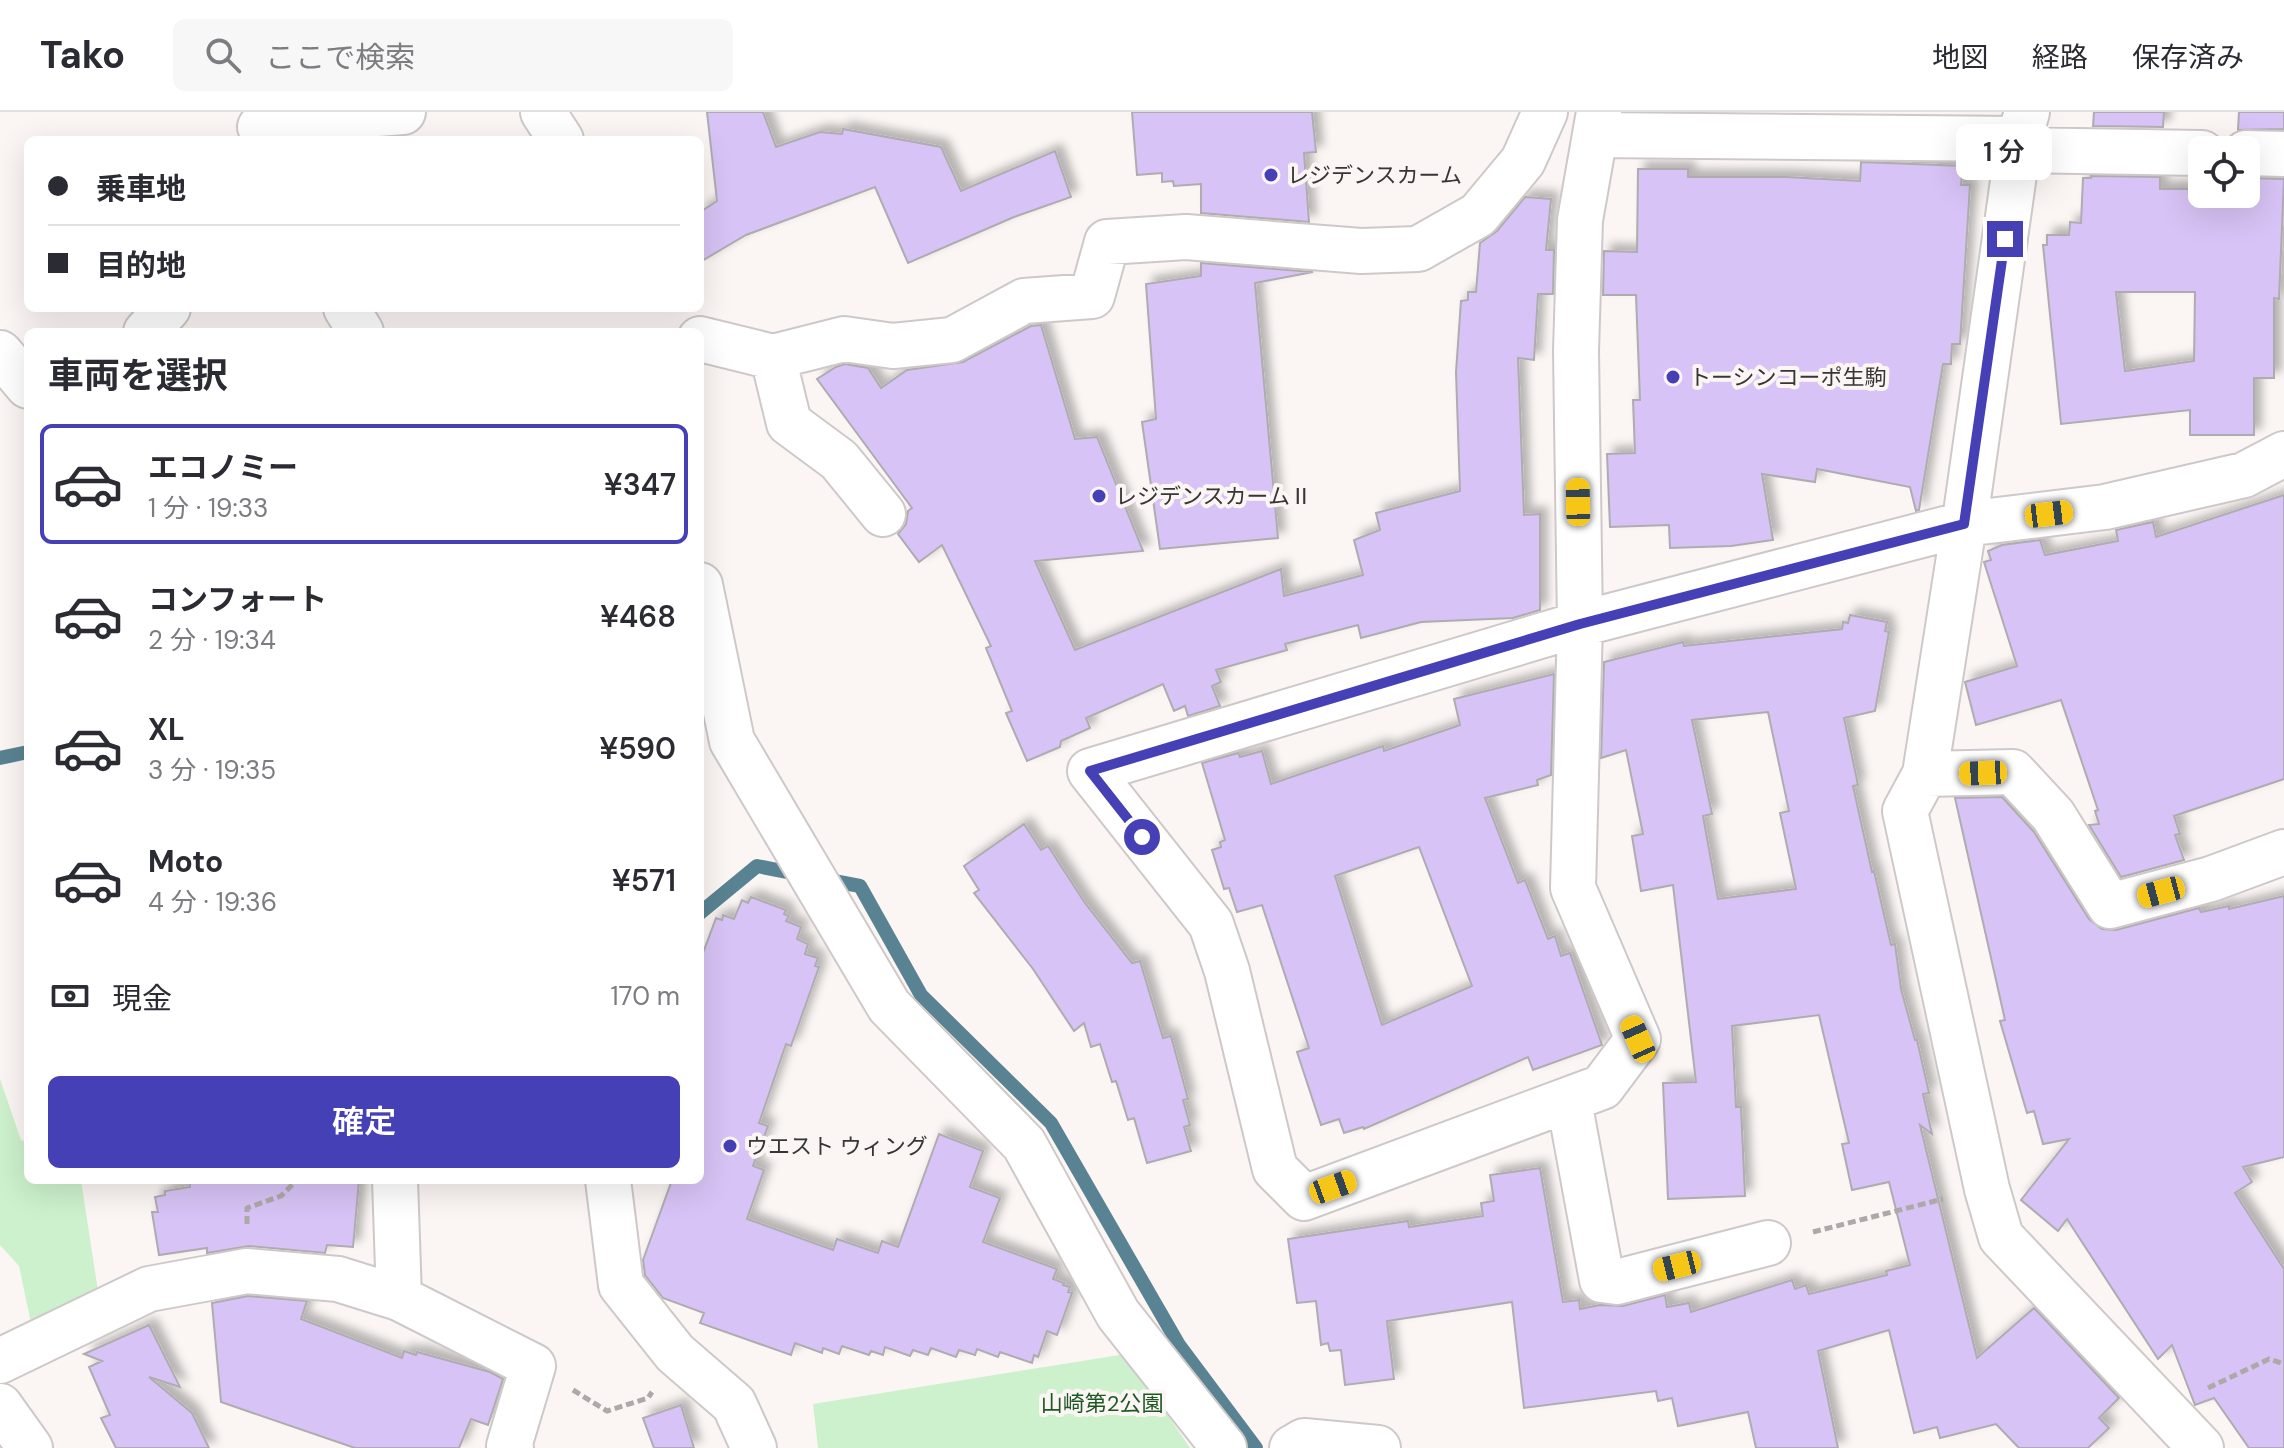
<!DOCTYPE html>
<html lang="ja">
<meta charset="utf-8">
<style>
:root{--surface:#fff;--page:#f7f7f7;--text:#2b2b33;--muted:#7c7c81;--line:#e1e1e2;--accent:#4540b6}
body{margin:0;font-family:"DM Sans","Noto Sans JP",sans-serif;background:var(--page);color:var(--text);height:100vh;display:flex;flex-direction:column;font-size:30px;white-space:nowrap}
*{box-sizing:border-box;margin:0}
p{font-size:26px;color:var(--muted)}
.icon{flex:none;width:44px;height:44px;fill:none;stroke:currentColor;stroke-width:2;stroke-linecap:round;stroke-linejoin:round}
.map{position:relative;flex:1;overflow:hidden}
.sheet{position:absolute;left:24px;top:216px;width:680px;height:856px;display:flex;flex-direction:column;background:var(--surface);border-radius:12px;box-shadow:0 8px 32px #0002}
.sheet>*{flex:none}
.guide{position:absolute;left:24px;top:24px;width:680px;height:176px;border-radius:12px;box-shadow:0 8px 32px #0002;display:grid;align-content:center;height:176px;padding:0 24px;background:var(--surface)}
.tools{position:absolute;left:2188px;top:24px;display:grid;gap:16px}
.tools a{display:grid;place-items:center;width:72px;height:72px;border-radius:12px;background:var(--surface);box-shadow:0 8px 32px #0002;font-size:40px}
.end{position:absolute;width:36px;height:36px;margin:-18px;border:10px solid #4540b6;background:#fff;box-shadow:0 0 0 4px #fff}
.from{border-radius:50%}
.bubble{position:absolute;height:56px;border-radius:12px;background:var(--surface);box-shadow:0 8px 32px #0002;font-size:26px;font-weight:600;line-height:56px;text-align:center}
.car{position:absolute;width:24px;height:48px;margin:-24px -12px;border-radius:10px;box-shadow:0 0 6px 2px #0007;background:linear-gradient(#f5c518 24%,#345 0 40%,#f5c518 0 76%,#345 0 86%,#f5c518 0)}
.guide b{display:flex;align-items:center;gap:28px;height:76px;font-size:30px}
.guide b+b{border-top:2px solid var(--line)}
.guide i{width:20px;height:20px;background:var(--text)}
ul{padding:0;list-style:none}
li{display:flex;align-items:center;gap:24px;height:120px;margin:0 16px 12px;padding:0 8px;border:4px solid transparent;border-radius:12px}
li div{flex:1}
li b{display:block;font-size:30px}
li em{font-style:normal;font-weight:600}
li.active{border-color:var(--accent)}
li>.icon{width:72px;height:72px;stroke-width:1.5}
h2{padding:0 24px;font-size:36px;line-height:96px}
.pay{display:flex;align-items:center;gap:20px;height:88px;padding:0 24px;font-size:30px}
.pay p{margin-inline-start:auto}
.action{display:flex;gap:16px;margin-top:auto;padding:16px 24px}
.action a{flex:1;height:92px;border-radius:12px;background:var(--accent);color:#fff;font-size:32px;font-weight:600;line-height:92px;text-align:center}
header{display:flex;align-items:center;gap:48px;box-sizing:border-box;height:112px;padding:0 40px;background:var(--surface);border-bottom:2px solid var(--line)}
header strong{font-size:38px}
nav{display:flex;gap:44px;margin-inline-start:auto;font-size:28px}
.search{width:560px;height:72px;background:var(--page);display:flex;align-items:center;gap:20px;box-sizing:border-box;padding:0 28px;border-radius:12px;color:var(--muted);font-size:30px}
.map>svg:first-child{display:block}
.green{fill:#ccf1cc}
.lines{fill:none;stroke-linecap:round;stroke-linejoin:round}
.stream{stroke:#598392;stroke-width:14}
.building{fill:#d7c3f5;stroke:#aeacb0;stroke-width:2;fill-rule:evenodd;filter:url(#shadow)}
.minor-casing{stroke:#cec9c8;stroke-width:48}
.path{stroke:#ada9a8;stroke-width:5;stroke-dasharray:8 4;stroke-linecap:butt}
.minor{stroke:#fff;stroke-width:44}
.route{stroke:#4540b6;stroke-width:10}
.poi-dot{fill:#4540b6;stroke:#fbf6f4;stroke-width:3}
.labels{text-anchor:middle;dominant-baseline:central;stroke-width:8;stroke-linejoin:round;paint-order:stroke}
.poi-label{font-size:22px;fill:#373535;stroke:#fbf6f4;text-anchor:start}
.park-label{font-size:22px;fill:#1d5724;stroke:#fbf6f4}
</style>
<header>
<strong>Tako</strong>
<div class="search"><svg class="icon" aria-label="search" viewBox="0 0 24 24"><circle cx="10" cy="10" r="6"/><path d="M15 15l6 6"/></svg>ここで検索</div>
<nav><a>地図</a><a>経路</a><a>保存済み</a></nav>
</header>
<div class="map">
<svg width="2284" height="1336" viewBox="0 0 2284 1336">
<defs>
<filter id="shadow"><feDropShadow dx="7" dy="-7" stdDeviation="4" flood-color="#0004"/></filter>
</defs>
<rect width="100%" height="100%" fill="#fbf6f4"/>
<!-- green -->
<path class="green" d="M 0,967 L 21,1028 L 28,1030 L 28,1068 L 81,1068 L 98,1179 L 31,1211 L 19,1154 L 0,1133 Z
M 1126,1242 L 1190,1336 L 818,1336 L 813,1292 Z"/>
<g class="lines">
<!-- stream -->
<path class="stream" d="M 0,646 L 28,640
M 823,767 L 860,774 L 921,883 L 1051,1011 L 1179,1233 L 1256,1336
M 700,801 L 757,754 L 802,763"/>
</g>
<!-- building -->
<path class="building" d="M 707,0 L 763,0 L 776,35 L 820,20 L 842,22 L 843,17 L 941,35 L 961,79 L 1055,39 L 1071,85 L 1014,105 L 908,151 L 875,75 L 746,123 L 700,150 L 700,100 L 717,89 Z
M 1132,0 L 1312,0 L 1316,40 L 1304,41 L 1309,110 L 1201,101 L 1201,72 L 1174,74 L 1173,69 L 1162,70 L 1162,61 L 1137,63 Z
M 2094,0 L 2164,0 L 2163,15 L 2093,14 Z
M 2239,0 L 2284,0 L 2284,17 L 2238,18 Z
M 1861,50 L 1963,54 L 1961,73 L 1970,73 L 1960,232 L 1952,232 L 1951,252 L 1943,252 L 1919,398 L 1916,399 L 1910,375 L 1817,357 L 1815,370 L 1762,362 L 1773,428 L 1731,434 L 1670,436 L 1669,413 L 1610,415 L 1607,342 L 1635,341 L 1633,288 L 1640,288 L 1636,183 L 1603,183 L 1604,139 L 1637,140 L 1638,57 L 1688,57 L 1688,65 L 1786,65 L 1860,69 Z
M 2091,64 L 2160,65 L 2160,77 L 2202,77 L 2202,82 L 2246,82 L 2246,66 L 2284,67 L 2279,187 L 2274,186 L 2274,266 L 2254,266 L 2254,323 L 2190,323 L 2190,298 L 2061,312 L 2043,133 L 2047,133 L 2047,123 L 2069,123 L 2070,110 L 2081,111 L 2083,66 L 2091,66 ZM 2116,180 L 2195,180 L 2194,249 L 2125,259 Z
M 1525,85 L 1551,87 L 1546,138 L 1554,138 L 1553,182 L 1538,182 L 1534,248 L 1518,246 L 1524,403 L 1540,402 L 1540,498 L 1513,506 L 1421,510 L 1361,526 L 1358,513 L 1285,532 L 1287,538 L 1216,558 L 1221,570 L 1212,574 L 1220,594 L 1188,604 L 1185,594 L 1174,599 L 1163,572 L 1086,606 L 1090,616 L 1061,629 L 1060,635 L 1027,649 L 1006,601 L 1012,599 L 986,536 L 991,534 L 942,433 L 919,450 L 898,422 L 906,412 L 908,399 L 912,396 L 817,267 L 836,255 L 845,252 L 868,256 L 881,276 L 907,258 L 963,250 L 1031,214 L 1041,213 L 1075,327 L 1097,325 L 1143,439 L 1035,449 L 1075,538 L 1281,457 L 1284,484 L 1363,463 L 1354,428 L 1380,418 L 1376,401 L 1460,379 L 1456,260 L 1461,189 L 1468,188 L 1468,180 L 1476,180 L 1480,131 L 1497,119 Z
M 1201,151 L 1313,160 L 1255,171 L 1278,426 L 1160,437 L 1142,310 L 1156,307 L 1146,172 L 1201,164 Z
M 2284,383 L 2284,667 L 2174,704 L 2180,722 L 2175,723 L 2184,748 L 2121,765 L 2089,713 L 2099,712 L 2095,699 L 2098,698 L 2061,588 L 1976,613 L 1965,570 L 2017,554 L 1984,450 L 1991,448 L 1988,439 L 2002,433 L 2040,428 L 2045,443 L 2118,429 L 2116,418 L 2153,410 L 2156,425 Z
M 1850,503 L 1887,510 L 1885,519 L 1889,520 L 1875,599 L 1844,606 L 1858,673 L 1853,674 L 1872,760 L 1874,759 L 1891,833 L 1895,832 L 1901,877 L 1915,928 L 1917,928 L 1929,981 L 1923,982 L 1932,1022 L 1920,1013 L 1977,1246 L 2034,1196 L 2119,1286 L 2099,1306 L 2109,1316 L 2088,1336 L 2019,1336 L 1996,1312 L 1940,1326 L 1937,1315 L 1914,1321 L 1889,1218 L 1818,1239 L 1838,1336 L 1756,1336 L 1748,1300 L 1678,1314 L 1672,1286 L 1658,1289 L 1656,1279 L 1524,1296 L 1512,1190 L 1387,1209 L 1394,1267 L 1345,1273 L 1341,1238 L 1330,1239 L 1328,1231 L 1321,1233 L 1316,1189 L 1297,1191 L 1288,1127 L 1408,1109 L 1409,1115 L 1483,1104 L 1481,1091 L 1494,1089 L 1490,1063 L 1540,1056 L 1563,1190 L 1579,1188 L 1580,1197 L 1600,1193 L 1623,1194 L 1665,1183 L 1667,1195 L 1689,1191 L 1691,1200 L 1792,1168 L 1795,1177 L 1806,1173 L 1809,1182 L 1887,1163 L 1886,1159 L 1910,1153 L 1889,1070 L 1852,1078 L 1842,1032 L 1849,1031 L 1819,903 L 1732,914 L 1736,995 L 1741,995 L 1745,1084 L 1668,1087 L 1663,971 L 1696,970 L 1673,773 L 1641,779 L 1632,724 L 1643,722 L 1626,638 L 1601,646 L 1604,550 L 1683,530 L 1684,534 L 1842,517 L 1843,510 L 1848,511 ZM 1768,600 L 1789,699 L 1780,701 L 1796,777 L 1718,787 L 1703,704 L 1712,702 L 1692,608 Z
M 1554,562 L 1551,663 L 1537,668 L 1538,673 L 1485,686 L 1518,771 L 1525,768 L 1548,827 L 1555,824 L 1561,844 L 1570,841 L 1602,933 L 1533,958 L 1528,945 L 1364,1017 L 1363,1015 L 1344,1021 L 1339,1007 L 1321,1013 L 1297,940 L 1309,936 L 1262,793 L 1237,800 L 1229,776 L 1224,777 L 1212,738 L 1221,735 L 1220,730 L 1225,728 L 1202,651 L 1238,641 L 1240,645 L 1262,639 L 1271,672 L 1383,634 L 1384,639 L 1460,613 L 1454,587 ZM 1419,735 L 1472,874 L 1382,913 L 1335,764 Z
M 2002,685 L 2034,720 L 2089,807 L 2102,817 L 2116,818 L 2199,796 L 2201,800 L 2229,794 L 2229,797 L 2284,784 L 2284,1045 L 2243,1055 L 2252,1070 L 2235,1081 L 2284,1157 L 2284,1336 L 2249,1336 L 2214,1286 L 2195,1293 L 2172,1233 L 2158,1247 L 2067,1107 L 2058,1119 L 2021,1088 L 2069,1027 L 2043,1032 L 2034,999 L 2027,1001 L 2000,909 L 2005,908 L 1955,686 Z
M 1024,712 L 1041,738 L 1048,734 L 1085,791 L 1132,851 L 1140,849 L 1163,926 L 1171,924 L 1188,987 L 1183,988 L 1190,1013 L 1184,1015 L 1191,1039 L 1147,1051 L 1134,1006 L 1128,1008 L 1116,969 L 1112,970 L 1100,932 L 1091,935 L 1084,911 L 1074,919 L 1033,857 L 974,781 L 979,778 L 964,754 Z
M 751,785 L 786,798 L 784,802 L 789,804 L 786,809 L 801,815 L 797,827 L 808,832 L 805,842 L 818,846 L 815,854 L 819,855 L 791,934 L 786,932 L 759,1011 L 768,1014 L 753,1054 L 764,1058 L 747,1107 L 833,1138 L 837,1127 L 878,1141 L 882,1129 L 898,1135 L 939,1022 L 983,1039 L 970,1075 L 1000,1086 L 983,1130 L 1057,1157 L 1053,1167 L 1064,1171 L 1063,1173 L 1070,1175 L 1068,1180 L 1072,1181 L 1057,1223 L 1047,1219 L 1038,1245 L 1034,1243 L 1032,1251 L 1000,1240 L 998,1245 L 977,1237 L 975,1243 L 959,1238 L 956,1245 L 931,1236 L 928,1243 L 913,1238 L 910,1244 L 885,1235 L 883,1243 L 871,1239 L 869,1243 L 842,1234 L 839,1242 L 823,1236 L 822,1241 L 795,1231 L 791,1243 L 700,1211 L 704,1201 L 663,1186 L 645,1163 L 643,1148 L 672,1068 L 700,1068 L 700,849 L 716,806 L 722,808 L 723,803 L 734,807 L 742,788 L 748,791 Z
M 189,1068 L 359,1068 L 353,1135 L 327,1133 L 325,1141 L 249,1134 L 207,1141 L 207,1136 L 159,1143 L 152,1100 L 158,1100 L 155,1085 L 165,1083 L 165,1079 L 190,1075 Z
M 248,1184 L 307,1189 L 301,1207 L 402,1246 L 404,1239 L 416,1243 L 417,1240 L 490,1260 L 503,1267 L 488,1313 L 471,1307 L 459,1336 L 355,1336 L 221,1290 L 212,1191 Z
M 149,1213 L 180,1275 L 149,1265 L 192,1301 L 209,1336 L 116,1336 L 101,1306 L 110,1303 L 89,1255 L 102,1249 L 84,1242 Z
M 681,1293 L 694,1336 L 654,1336 L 643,1306 Z"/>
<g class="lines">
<!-- minor casing -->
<g class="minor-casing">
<path id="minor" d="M 543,0 L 561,28
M 1599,0 L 1580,108 L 1576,239 L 1580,512 L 1573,776 L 1638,927 L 1602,975 L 1304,1086 L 1275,1057 L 1227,859 L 1211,812 L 1090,659 L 1580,512 L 1964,412 L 2105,395 L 2244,363 L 2284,342
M 2027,0 L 2019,27 L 1967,394 L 1925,662 L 1905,699 L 1987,1077 L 2001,1125 L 2201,1336
M 260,15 L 298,8 L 403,0
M 1596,23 L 2019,27
M 2018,38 L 2202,41
M 2246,41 L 2284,42
M 346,196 L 361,220
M 146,220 L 168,196
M 700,227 L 773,245 L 844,227 L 893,234 L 952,228 L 1024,189 L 1092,184 L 1107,130 L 1186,125 L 1361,139 L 1418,137 L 1478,103 L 1523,49 L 1545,0
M 0,241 L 28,274
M 773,245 L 789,311 L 839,348 L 883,402
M 700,473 L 732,629 L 889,894 L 1024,1032 L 1118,1202 L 1224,1336
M 1925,662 L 2013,660 L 2053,703 L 2110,794 L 2211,767 L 2284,740
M 1569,989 L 1602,1168 L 1617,1170 L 1768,1131
M 395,1068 L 399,1186
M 608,1068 L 621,1173 L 675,1241 L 734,1292 L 754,1336
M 0,1249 L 149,1177 L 247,1159 L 338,1167 L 399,1186 L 533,1254 L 509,1334 L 511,1336
M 0,1294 L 30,1336
M 1292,1336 L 1304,1329 L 1378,1336"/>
</g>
<!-- path -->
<path class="path" d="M 247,1112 L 247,1096 L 281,1084 L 297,1068
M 1813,1120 L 1943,1087
M 2208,1276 L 2269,1247 L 2284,1252
M 573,1278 L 607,1299 L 648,1286 L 652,1280"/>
<!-- minor -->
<use href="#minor" class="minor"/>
</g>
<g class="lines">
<!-- route -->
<path class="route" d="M 1142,725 L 1090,659 L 1580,512 L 1964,412 L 2005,127"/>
</g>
<!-- markers -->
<g class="poi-dot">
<circle cx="1271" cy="63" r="8"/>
<circle cx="1673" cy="265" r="8"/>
<circle cx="1099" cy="384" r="8"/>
<circle cx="730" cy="1034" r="8"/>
</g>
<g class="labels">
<!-- poi labels -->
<g class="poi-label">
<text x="1287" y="63">レジデンスカーム</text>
<text x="1689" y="265">トーシンコーポ生駒</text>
<text x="1115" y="384">レジデンスカームⅡ</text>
<text x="746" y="1034">ウエスト ウィング</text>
</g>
<!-- park labels -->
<g class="park-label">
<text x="1102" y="1291">山崎第2公園</text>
</g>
</g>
</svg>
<div class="tools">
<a><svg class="icon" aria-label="locate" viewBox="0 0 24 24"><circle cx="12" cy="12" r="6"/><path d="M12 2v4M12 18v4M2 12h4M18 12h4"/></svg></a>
</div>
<i class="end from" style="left:1142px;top:725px"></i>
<i class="end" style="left:2005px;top:127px"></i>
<div class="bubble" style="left:1956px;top:12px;width:96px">1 分</div>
<i class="car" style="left:1578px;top:390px;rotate:359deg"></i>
<i class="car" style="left:2049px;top:402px;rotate:83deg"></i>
<i class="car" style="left:1983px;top:661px;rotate:268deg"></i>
<i class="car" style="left:2161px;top:780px;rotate:255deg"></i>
<i class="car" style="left:1638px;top:927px;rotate:336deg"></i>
<i class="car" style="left:1333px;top:1075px;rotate:70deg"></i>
<i class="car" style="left:1677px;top:1154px;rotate:256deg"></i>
<div class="guide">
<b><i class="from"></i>乗車地</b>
<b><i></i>目的地</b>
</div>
<section class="sheet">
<h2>車両を選択</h2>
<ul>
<li class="active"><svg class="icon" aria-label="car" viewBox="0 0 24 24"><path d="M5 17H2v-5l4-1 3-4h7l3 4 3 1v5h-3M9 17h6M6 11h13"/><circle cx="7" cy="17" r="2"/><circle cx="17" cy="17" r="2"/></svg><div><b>エコノミー</b><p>1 分 · 19:33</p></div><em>¥347</em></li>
<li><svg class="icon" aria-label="car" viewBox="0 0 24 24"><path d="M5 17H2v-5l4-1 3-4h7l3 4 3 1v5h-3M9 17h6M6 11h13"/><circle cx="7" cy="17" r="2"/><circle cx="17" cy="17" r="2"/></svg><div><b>コンフォート</b><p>2 分 · 19:34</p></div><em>¥468</em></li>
<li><svg class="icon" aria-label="car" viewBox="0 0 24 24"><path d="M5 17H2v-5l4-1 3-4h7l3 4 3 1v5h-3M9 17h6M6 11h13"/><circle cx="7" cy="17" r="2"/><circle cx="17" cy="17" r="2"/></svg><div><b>XL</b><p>3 分 · 19:35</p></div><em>¥590</em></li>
<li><svg class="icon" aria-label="car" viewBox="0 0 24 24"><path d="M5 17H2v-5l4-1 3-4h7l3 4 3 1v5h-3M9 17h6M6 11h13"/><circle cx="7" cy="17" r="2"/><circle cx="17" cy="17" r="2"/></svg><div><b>Moto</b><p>4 分 · 19:36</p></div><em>¥571</em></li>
</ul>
<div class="pay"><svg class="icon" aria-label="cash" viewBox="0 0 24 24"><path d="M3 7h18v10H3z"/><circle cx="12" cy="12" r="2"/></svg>現金<p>170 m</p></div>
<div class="action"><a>確定</a></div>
</section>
</div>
